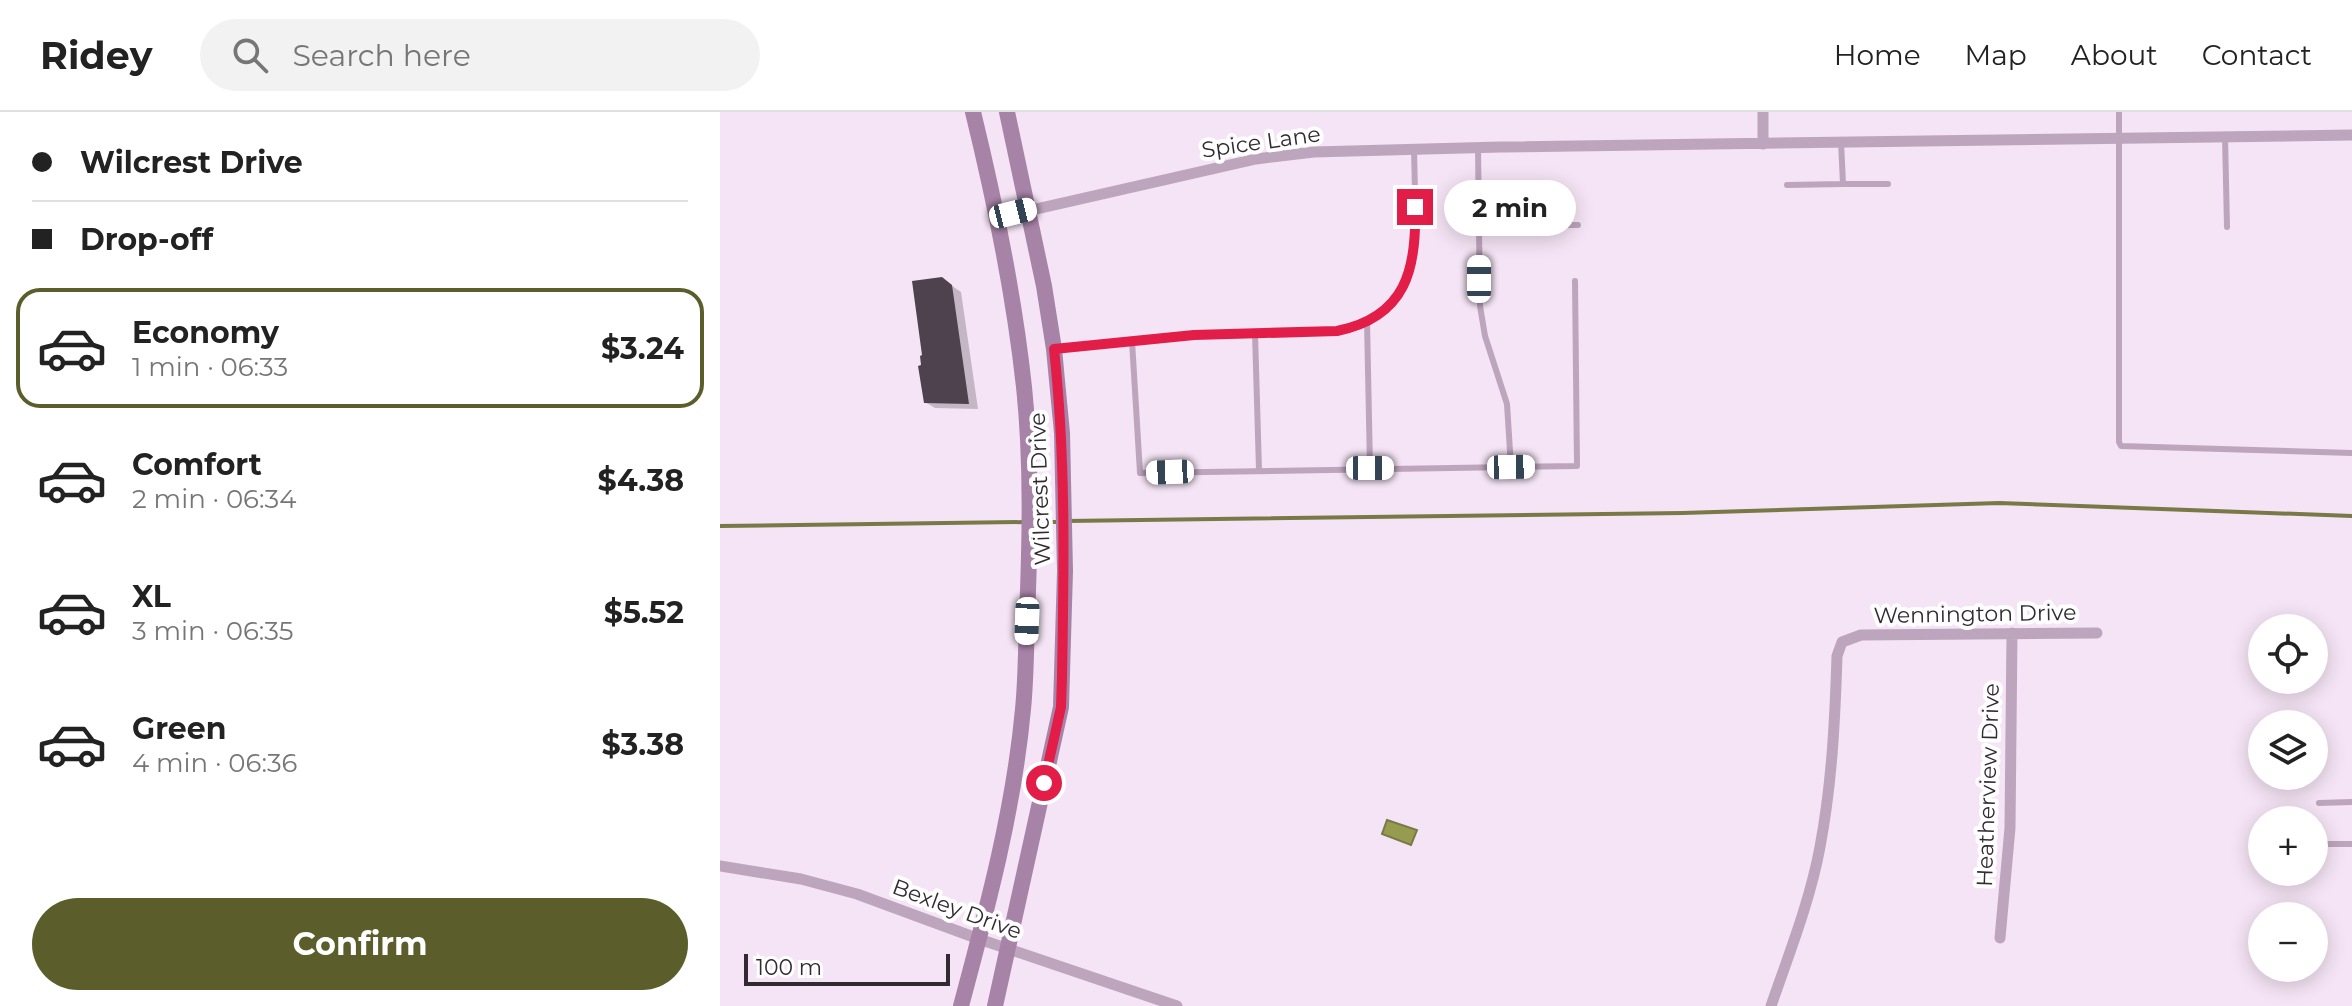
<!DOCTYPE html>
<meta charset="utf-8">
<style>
:root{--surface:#fff;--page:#f2f2f2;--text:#222;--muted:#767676;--line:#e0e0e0;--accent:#5b5e2b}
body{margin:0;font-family:Montserrat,sans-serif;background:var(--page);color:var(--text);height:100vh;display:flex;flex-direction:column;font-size:30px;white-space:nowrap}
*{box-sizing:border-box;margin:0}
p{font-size:26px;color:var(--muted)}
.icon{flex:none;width:44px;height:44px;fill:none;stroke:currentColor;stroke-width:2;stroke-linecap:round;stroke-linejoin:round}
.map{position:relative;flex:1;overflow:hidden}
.side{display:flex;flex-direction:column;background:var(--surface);width:720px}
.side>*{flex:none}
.guide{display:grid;align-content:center;height:176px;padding:0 32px;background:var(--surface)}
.tools{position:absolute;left:1528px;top:502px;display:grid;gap:16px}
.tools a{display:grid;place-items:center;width:80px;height:80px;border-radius:50%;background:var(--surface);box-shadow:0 4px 20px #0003;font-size:40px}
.scale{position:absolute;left:24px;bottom:20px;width:206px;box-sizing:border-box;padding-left:8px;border:4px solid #312b31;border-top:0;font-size:22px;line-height:28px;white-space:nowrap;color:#312b31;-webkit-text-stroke:6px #fff;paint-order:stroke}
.end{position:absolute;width:36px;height:36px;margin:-18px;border:10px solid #e11d48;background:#fff;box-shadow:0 0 0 4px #fff}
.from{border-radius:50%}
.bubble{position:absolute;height:56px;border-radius:28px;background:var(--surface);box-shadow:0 4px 20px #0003;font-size:26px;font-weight:700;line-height:56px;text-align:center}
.car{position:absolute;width:24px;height:48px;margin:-24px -12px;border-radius:10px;box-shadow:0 0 6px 2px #0007;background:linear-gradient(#fff 24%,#345 0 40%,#fff 0 76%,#345 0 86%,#fff 0)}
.guide b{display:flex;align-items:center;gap:28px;height:76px;font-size:30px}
.guide b+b{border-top:2px solid var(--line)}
.guide i{width:20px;height:20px;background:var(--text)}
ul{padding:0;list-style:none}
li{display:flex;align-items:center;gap:24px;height:120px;margin:0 16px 12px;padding:0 16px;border:4px solid transparent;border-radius:24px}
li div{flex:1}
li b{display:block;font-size:30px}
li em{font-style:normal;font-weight:700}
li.active{border-color:var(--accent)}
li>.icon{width:72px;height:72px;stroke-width:1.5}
.action{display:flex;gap:16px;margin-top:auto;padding:16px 32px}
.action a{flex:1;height:92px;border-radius:48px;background:var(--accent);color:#fff;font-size:32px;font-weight:700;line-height:92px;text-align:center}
header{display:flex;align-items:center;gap:48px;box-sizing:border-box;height:112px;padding:0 40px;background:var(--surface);border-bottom:2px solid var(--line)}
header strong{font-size:38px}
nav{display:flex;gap:44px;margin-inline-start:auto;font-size:28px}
.search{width:560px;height:72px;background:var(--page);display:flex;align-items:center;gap:20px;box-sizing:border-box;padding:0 28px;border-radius:44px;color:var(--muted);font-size:30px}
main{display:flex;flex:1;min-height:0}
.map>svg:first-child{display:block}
.water{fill:#969b4f;stroke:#787946;stroke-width:2}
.shadow{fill:#0003}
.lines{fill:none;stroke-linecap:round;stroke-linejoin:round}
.stream{stroke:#787946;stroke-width:4}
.building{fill:#4f424f}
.lane{stroke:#bea5be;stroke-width:6}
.street{stroke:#bea5be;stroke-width:11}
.secondary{stroke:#a883a8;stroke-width:16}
.route{stroke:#e11d48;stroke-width:10}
.labels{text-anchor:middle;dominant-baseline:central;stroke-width:8;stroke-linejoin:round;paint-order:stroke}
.street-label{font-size:22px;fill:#312b31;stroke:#fff}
</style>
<header>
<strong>Ridey</strong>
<div class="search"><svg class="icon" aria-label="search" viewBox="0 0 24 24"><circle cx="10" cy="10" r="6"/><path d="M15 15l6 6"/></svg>Search here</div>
<nav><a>Home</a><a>Map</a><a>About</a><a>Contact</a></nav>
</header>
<main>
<section class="side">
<div class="guide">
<b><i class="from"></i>Wilcrest Drive</b>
<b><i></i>Drop-off</b>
</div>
<ul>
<li class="active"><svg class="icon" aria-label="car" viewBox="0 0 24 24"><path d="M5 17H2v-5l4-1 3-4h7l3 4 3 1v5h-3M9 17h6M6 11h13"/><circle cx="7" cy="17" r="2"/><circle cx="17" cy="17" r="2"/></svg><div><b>Economy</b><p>1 min · 06:33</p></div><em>$3.24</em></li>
<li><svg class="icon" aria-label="car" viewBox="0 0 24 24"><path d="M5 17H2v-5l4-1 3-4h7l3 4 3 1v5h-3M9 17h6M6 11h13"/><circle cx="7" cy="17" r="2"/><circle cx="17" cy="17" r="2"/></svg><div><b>Comfort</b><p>2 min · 06:34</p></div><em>$4.38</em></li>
<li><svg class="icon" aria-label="car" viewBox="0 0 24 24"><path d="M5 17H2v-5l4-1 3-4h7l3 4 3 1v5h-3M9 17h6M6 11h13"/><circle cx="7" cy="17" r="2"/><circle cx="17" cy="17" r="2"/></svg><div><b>XL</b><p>3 min · 06:35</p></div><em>$5.52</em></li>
<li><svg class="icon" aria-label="car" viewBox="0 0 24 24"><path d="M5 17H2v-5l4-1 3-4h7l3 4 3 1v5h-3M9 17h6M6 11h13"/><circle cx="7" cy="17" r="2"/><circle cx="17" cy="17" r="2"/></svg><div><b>Green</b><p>4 min · 06:36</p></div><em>$3.38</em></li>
</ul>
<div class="action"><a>Confirm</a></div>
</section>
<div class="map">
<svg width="1632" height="894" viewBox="0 0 1632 894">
<rect width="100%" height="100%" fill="#f5e4f5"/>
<!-- water -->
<path class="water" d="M 667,708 L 697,718 L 691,733 L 662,722 Z"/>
<!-- shadow -->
<path class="shadow" d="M 222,167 L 241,180 L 258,297 L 215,296 L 205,290 L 203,255 Z"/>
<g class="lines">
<!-- stream -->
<path class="stream" d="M 346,409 L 963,401 L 1279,391 L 1632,404
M 314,410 L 338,410
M 0,414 L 306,410"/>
</g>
<!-- building -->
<path class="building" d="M 222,165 L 232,173 L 249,292 L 204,291 L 198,254 L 201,253 L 200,244 L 202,243 L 192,169 Z"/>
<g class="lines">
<!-- lane -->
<path class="lane" d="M 1399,0 L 1399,330 L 1401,334 L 1632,341
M 1505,24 L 1507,115
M 758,35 L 760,194 L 765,224 L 787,292 L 791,355
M 1123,72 L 1168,72
M 1067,73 L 1123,72 L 1121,30
M 759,114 L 858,113
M 647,209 L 650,356
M 535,221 L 539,358
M 412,229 L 420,361 L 857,354 L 855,169
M 336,237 L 474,223 L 617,219 L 647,209 L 665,197 L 677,184 L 691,158 L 696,124 L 694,37
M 1599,691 L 1632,690
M 1598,732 L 1632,732"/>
<!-- street -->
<path class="street" d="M 1043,0 L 1043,32
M 277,106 L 536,47 L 594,40 L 780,35 L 1632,23
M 0,754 L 81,767 L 137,782 L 259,827 L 457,894
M 1280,826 L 1290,716 L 1292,521
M 1051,894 C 1069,842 1090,789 1100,735 C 1112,671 1115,608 1117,544 L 1122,530 L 1141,523 L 1377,521"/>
<!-- secondary -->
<path class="secondary" d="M 241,894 C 267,797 294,697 303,597 C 306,567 306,536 307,506 C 310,429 312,351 304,275 C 294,182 275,90 253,0
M 275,894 L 341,595 L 345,459 L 342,321 L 334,237 L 324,174 L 287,0"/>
</g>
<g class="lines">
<!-- route -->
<path class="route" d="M 324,671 L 341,595 L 342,565 C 344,455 346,347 334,237 L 474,223 L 617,219 C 686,205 697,157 695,95"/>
</g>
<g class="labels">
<!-- street labels -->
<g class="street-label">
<text transform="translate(541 30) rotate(-8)">Spice Lane</text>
<text transform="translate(320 377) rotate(-92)">Wilcrest Drive</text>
<text transform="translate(1255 502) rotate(-1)">Wennington Drive</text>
<text transform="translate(1268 673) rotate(-88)">Heatherview Drive</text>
<text transform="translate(237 797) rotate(20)">Bexley Drive</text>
</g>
</g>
</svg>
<div class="tools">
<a><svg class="icon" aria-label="locate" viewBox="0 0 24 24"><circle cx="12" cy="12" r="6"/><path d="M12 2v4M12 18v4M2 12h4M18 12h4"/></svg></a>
<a><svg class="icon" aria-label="layers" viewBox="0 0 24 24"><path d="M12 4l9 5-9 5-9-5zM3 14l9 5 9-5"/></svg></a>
<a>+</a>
<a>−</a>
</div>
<div class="scale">100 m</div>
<i class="end from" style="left:324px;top:671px"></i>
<i class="end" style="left:695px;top:95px"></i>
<div class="bubble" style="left:724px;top:68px;width:132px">2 min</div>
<i class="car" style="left:293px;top:101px;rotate:76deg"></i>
<i class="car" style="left:759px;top:167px;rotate:0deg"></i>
<i class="car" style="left:791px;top:355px;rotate:89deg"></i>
<i class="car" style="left:650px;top:356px;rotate:90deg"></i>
<i class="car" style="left:450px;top:360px;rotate:268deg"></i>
<i class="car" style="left:307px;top:509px;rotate:182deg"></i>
</div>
</main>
